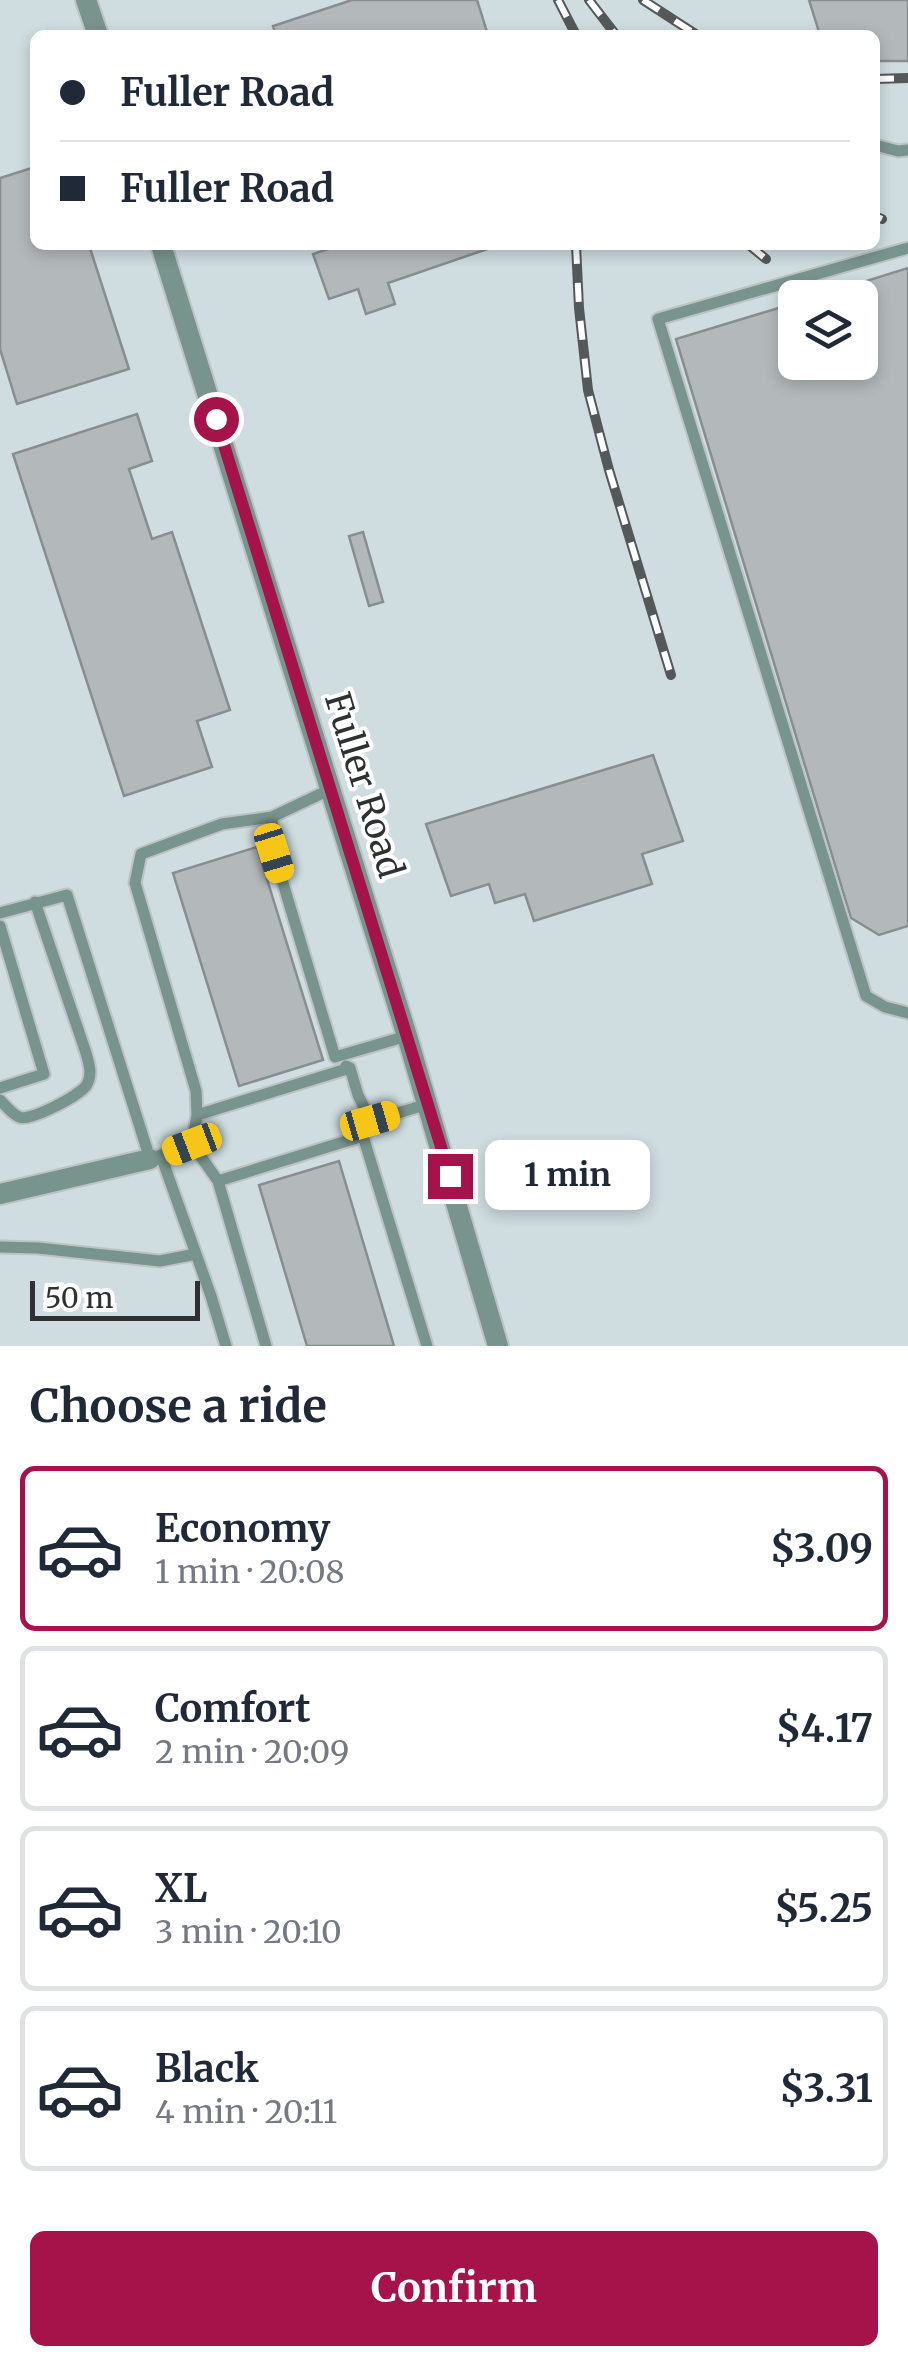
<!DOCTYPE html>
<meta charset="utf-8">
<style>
:root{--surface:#fff;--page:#f2f2f3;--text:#1f2937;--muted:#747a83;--line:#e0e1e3;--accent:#a6124a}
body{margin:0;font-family:Merriweather,serif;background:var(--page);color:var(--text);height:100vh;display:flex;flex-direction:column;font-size:38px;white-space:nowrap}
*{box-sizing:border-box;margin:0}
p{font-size:32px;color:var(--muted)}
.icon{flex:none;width:55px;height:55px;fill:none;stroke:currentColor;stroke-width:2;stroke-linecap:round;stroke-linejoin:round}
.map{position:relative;height:1346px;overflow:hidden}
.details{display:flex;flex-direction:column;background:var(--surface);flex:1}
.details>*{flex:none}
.hud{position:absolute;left:30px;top:30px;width:850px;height:220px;border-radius:15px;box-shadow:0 5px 15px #0003;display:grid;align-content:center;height:220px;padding:0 30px;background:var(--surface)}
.buttons{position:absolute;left:778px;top:280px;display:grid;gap:20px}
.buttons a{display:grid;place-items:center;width:100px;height:100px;border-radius:15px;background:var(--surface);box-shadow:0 5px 15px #0003;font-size:50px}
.scale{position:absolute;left:30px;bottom:25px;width:170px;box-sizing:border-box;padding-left:10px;border:5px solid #2e3031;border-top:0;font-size:28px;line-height:35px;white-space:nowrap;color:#2e3031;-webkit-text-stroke:8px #fff;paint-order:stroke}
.end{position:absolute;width:45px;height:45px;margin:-22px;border:12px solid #a6124a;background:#fff;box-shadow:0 0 0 5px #fff}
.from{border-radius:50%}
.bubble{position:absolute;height:70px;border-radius:15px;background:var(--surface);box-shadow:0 5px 15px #0003;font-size:32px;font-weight:700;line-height:70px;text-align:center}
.car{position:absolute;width:30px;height:60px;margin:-30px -15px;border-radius:12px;box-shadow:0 0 8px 2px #0007;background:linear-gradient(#f5c518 24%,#345 0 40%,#f5c518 0 76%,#345 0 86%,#f5c518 0)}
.hud b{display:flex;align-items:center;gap:35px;height:95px;font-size:38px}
.hud b+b{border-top:2px solid var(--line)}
.hud i{width:25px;height:25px;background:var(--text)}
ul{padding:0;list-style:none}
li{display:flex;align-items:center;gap:30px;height:165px;margin:0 20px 15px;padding:0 10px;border:5px solid var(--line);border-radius:15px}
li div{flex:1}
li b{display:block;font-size:38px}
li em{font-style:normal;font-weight:700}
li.on{border-color:var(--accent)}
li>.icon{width:90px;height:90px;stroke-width:1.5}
h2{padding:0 30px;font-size:45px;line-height:120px}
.button{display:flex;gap:20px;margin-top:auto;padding:20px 30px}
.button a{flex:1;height:115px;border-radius:15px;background:var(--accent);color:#fff;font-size:40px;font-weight:700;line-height:115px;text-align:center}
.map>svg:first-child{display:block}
.built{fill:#cfdde0;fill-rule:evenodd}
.building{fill:#b3b8bb;stroke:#888d90;stroke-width:2.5}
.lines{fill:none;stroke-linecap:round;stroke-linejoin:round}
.service-casing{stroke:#bdc3c4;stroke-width:15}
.minor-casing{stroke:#bdc3c4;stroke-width:24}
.service{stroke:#78958d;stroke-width:11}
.minor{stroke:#78958d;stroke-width:20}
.rail-casing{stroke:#555859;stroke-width:10}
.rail{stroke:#fff;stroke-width:6;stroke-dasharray:19;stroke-linecap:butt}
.route{stroke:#a6124a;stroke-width:12}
.labels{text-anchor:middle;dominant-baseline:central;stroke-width:8;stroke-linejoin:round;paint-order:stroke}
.street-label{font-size:35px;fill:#2e3031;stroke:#fff}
</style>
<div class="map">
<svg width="908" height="1346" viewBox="0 0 908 1346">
<rect width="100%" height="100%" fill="#e1e8e9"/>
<!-- built -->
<path class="built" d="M 0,0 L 908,0 L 908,1346 L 0,1346 ZM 35,35 L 875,35 L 875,245 L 35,245 ZM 795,298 L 860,298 L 860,362 L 795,362 Z"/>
<!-- building -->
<path class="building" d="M 352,0 L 477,0 L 488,35 L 276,35 L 273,26 Z
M 809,0 L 908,0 L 908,61 L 875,61 L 875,35 L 820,35 Z
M 35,167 L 35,245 L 89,245 L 129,369 L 17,404 L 0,349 L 0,178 Z
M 340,245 L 499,245 L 388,283 L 395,304 L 366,314 L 358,289 L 329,299 L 313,254 Z
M 908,268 L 908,926 L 879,935 L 851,918 L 676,339 L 795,303 L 795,362 L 860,362 L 860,298 L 812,298 Z
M 137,414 L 152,461 L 129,469 L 152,539 L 172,532 L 230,710 L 197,721 L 212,767 L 124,796 L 13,454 Z
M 363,532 L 383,602 L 369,606 L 349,536 Z
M 653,755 L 683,841 L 642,854 L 652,884 L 534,921 L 525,894 L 495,903 L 489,884 L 451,896 L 426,824 Z
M 257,847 L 323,1060 L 239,1086 L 173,873 Z
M 339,1161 L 394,1346 L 307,1346 L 259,1185 Z"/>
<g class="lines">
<!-- service casing -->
<g class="service-casing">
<path id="service" d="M 875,145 L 898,151 L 908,150
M 908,248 L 658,319 L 866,996 L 885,1007 L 908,1013
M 331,789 L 272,817 L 274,853 L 335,1057 L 407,1036
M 0,913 L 67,895 L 150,1159 L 192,1144 L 197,1115 L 196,1091 L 135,883 L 141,854 L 222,824 L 272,817
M 0,926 L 44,1074 L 0,1088
M 346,1066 L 350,1068 L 358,1095 L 371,1121 L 428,1104
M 0,1100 C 5,1105 12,1114 19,1117 C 30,1122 78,1096 86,1086 C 93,1076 89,1063 86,1053 L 35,902
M 197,1115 L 350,1068
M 371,1121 L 363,1136 L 427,1346
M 192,1144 L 218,1181 L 266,1346
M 161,1156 L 211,1296 L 226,1346
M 218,1181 L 363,1136
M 0,1247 L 38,1248 L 160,1261 L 196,1254"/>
</g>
<!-- minor casing -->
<g class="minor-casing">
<path id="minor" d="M 86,0 L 98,35
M 161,245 L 407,1036 L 498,1346
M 0,1194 L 150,1159"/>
</g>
<!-- service -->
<use href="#service" class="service"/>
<!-- minor -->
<use href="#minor" class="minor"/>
<!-- rail casing -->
<g class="rail-casing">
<path id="rail" d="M 558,0 L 576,35
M 589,0 L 616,35
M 643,0 L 697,35
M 875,79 L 908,78
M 875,216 L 882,219
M 576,245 L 579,308 L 588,390 L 609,470 L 671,675
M 749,245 L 766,259"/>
</g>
<!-- rail -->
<use href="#rail" class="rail"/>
</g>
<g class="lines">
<!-- route -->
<path class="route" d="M 216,419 L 450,1176"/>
</g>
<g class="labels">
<!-- street labels -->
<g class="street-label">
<text transform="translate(364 785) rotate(73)">Fuller Road</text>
</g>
</g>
</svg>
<div class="buttons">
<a><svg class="icon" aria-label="layers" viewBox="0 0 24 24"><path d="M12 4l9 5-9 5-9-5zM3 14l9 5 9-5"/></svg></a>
</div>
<div class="scale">50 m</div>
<i class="end from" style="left:216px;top:419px"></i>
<i class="end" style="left:450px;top:1176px"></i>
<div class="bubble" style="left:485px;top:1140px;width:165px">1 min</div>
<i class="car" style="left:274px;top:853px;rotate:163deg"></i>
<i class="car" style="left:370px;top:1121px;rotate:74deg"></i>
<i class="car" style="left:192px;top:1144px;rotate:249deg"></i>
<div class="hud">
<b><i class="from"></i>Fuller Road</b>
<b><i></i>Fuller Road</b>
</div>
</div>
<section class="details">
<h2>Choose a ride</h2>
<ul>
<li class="on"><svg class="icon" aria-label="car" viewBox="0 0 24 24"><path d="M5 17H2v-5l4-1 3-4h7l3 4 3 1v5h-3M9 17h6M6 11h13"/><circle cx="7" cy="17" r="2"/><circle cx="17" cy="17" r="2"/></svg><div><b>Economy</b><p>1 min · 20:08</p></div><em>$3.09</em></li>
<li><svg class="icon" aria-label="car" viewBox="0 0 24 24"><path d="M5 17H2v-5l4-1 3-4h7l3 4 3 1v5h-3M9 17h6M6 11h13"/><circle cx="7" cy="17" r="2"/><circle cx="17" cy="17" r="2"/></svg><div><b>Comfort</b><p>2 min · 20:09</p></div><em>$4.17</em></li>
<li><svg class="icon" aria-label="car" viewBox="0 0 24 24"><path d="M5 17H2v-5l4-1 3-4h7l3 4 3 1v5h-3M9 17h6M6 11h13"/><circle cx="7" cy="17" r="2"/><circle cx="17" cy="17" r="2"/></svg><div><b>XL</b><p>3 min · 20:10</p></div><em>$5.25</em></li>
<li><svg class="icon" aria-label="car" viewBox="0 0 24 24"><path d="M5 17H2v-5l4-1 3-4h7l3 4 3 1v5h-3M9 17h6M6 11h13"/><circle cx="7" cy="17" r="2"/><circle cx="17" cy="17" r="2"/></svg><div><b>Black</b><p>4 min · 20:11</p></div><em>$3.31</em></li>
</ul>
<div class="button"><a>Confirm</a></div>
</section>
